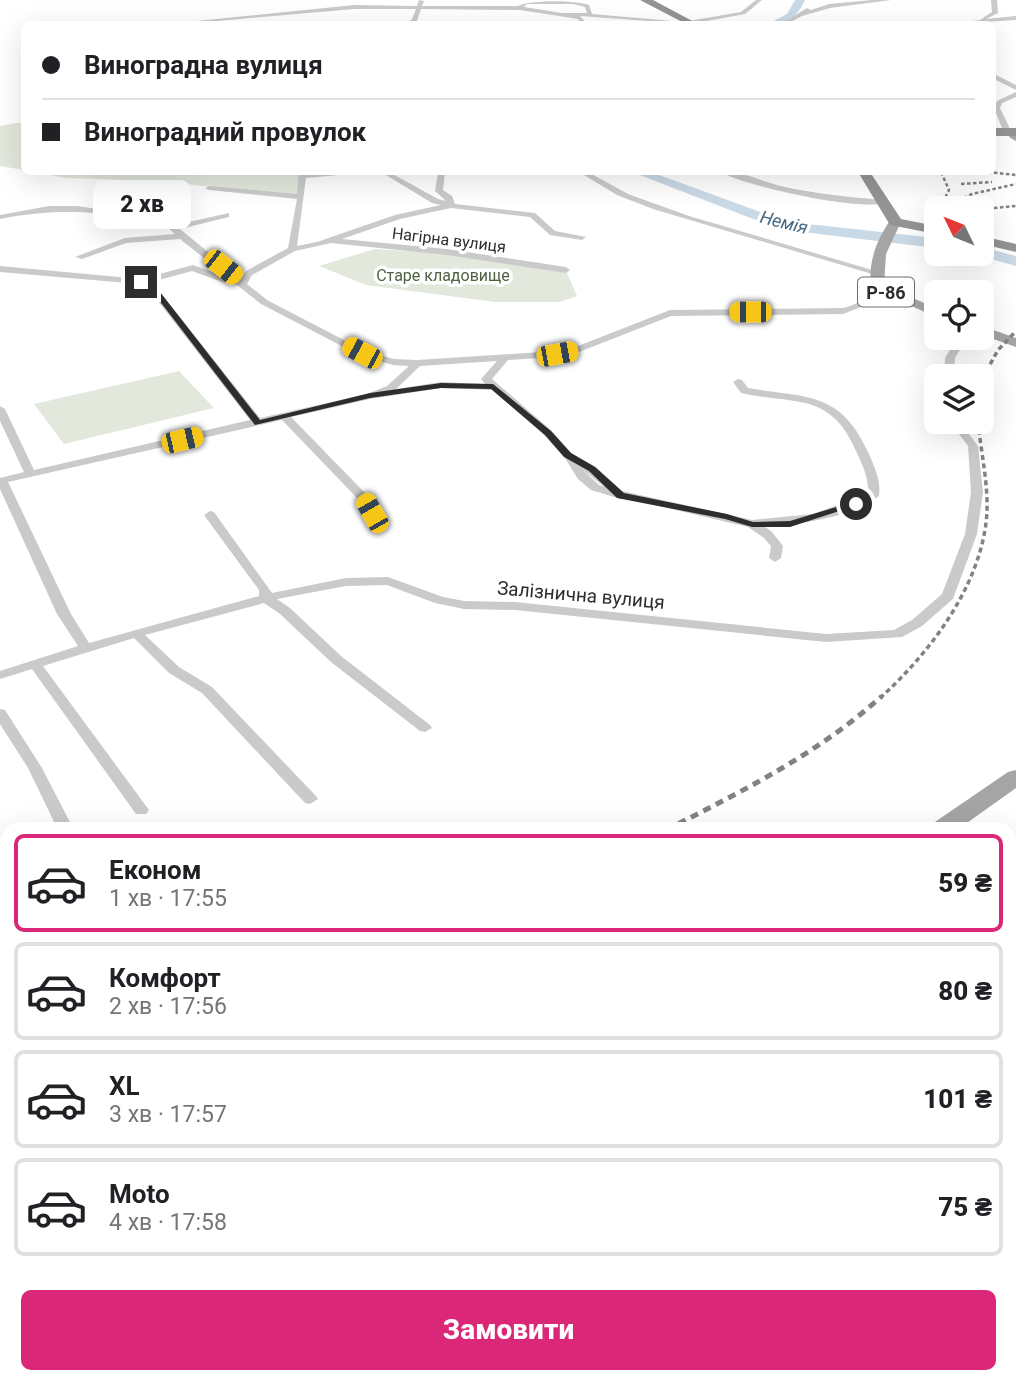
<!DOCTYPE html>
<html lang="uk">
<meta charset="utf-8">
<style>
:root{--surface:#fff;--page:#f2f2f2;--text:#202124;--muted:#757577;--line:#e0e0e0;--accent:#db2777}
body{margin:0;font-family:Roboto,sans-serif;background:var(--page);color:var(--text);height:100vh;display:flex;flex-direction:column;font-size:26px;white-space:nowrap}
*{box-sizing:border-box;margin:0}
p{font-size:23px;color:var(--muted)}
.icon{flex:none;width:38px;height:38px;fill:none;stroke:currentColor;stroke-width:2;stroke-linecap:round;stroke-linejoin:round}
.map{position:relative;flex:1;overflow:hidden}
.drawer{position:absolute;left:0px;top:822px;width:1017px;height:562px;display:flex;flex-direction:column;background:var(--surface);border-radius:21px 21px 0 0;box-shadow:0 7px 28px #0002}
.drawer>*{flex:none}
.banner{position:absolute;left:21px;top:21px;width:975px;height:154px;border-radius:10px;box-shadow:0 7px 28px #0002;display:grid;align-content:center;height:154px;padding:0 21px;background:var(--surface)}
.needle{width:46px;rotate:313deg}
.fabs{position:absolute;left:924px;top:196px;display:grid;gap:14px}
.fabs a{display:grid;place-items:center;width:70px;height:70px;border-radius:10px;background:var(--surface);box-shadow:0 7px 28px #0002;font-size:35px}
.end{position:absolute;width:32px;height:32px;margin:-16px;border:9px solid #2d2d2d;background:#fff;box-shadow:0 0 0 4px #fff}
.from{border-radius:50%}
.bubble{position:absolute;height:49px;border-radius:10px;background:var(--surface);box-shadow:0 7px 28px #0002;font-size:23px;font-weight:800;line-height:49px;text-align:center}
.car{position:absolute;width:21px;height:42px;margin:-21px -10px;border-radius:9px;box-shadow:0 0 5px 2px #0007;background:linear-gradient(#f5c518 24%,#345 0 40%,#f5c518 0 76%,#345 0 86%,#f5c518 0)}
.banner b{display:flex;align-items:center;gap:24px;height:66px;font-size:26px}
.banner b+b{border-top:2px solid var(--line)}
.banner i{width:18px;height:18px;background:var(--text)}
ul{padding:12px 0 0;list-style:none}
li{display:flex;align-items:center;gap:21px;height:98px;margin:0 14px 10px;padding:0 7px;border:4px solid var(--line);border-radius:10px}
li div{flex:1}
li b{display:block;font-size:26px}
li em{font-style:normal;font-weight:800}
li.selected{border-color:var(--accent)}
li>.icon{width:63px;height:63px;stroke-width:1.5}
.cta{display:flex;gap:14px;margin-top:auto;padding:14px 21px}
.cta a{flex:1;height:80px;border-radius:10px;background:var(--accent);color:#fff;font-size:28px;font-weight:800;line-height:80px;text-align:center}
.map>svg:first-child{display:block}
.green{fill:#e2e8dc}
.water{fill:#cad9e6}
.lines{fill:none;stroke-linecap:round;stroke-linejoin:round}
.river{fill:#cad9e6;fill-rule:evenodd}
.street{fill:#cacaca;fill-rule:evenodd}
.primary{fill:#a5a5a5;fill-rule:evenodd}
.highway{fill:#949494;fill-rule:evenodd}
.rail-far3{stroke:#828282;stroke-width:2.5;stroke-dasharray:3.5 2.5;stroke-linecap:butt}
.rail-far2{stroke:#828282;stroke-width:3.5;stroke-dasharray:5 3.5;stroke-linecap:butt}
.rail-far1{stroke:#828282;stroke-width:5;stroke-dasharray:8 6;stroke-linecap:butt}
.rail{stroke:#828282;stroke-width:6;stroke-dasharray:10 8;stroke-linecap:butt}
.route{fill:#2d2d2d}
.labels{text-anchor:middle;dominant-baseline:central;stroke-width:7;stroke-linejoin:round;paint-order:stroke}
.far-street-label{font-size:16px;fill:#2d2d2d;stroke:#fff}
.far-park-label{font-size:16px;fill:#4e6240;stroke:#fff}
.far-water-label{font-size:18px;font-style:italic;fill:#456884;stroke:#fff}
.shield{fill:#fff;stroke:#6c6c6c;stroke-width:2}
.shield-label{font-size:18px;font-weight:bold;fill:#2d2d2d}
.street-label{font-size:19px;fill:#2d2d2d;stroke:#fff}
</style>
<div class="map">
<svg width="1016" height="1383" viewBox="0 0 1016 1383">
<rect width="100%" height="100%" fill="#fff"/>
<!-- green -->
<path class="green" d="M 16,123 L 24,123 L 24,170 L 0,166 L 0,126 Z
M 32,172 L 300,172 L 301,174 L 298,196 L 156,181 L 67,178 Z
M 375,249 L 441,253 L 567,273 L 577,296 L 559,302 L 495,302 L 366,285 L 319,266 Z
M 179,371 L 214,408 L 64,444 L 34,404 Z"/>
<!-- water -->
<path class="water" d="M 1016,972 L 1016,1383 L 551,1383 L 557,1377 L 1010,1377 L 1010,977 Z"/>
<g class="lines">
<!-- river -->
<path class="river" d="M 795,0 L 805,0 C 796,18 789,24 768,24 L 787,14 Z
M 632,172 L 651,172 L 763,213 L 808,224 L 936,238 L 936,248 L 802,232 L 753,219 Z
M 982,247 L 1016,256 L 1016,266 L 976,255 L 982,254 Z"/>
<!-- street -->
<path class="street" d="M 419,0 L 424,1 L 422,6 L 518,6 C 531,0 573,0 589,5 L 592,14 L 683,22 L 741,12 L 756,0 L 762,0 L 745,14 L 690,24 L 580,16 L 587,24 L 581,24 L 578,19 L 572,18 L 520,10 L 421,9 L 417,21 L 405,24 L 412,19 L 416,9 L 354,9 L 183,24 L 167,24 L 354,5 L 417,6 ZM 527,4 L 573,4 L 585,7 L 587,13 L 562,13 L 524,7 Z
M 872,0 L 891,0 L 830,8 L 802,16 L 787,24 L 781,24 L 807,8 L 811,10 L 829,4 Z
M 991,0 L 997,0 L 998,13 L 986,19 L 1016,16 L 1016,20 L 950,24 L 980,20 L 992,12 Z
M 992,73 L 1016,85 L 1016,90 L 992,78 Z
M 1016,92 L 1016,97 L 1002,103 L 1000,108 L 1011,131 L 1004,133 L 994,108 L 997,101 Z
M 299,172 L 353,172 L 349,174 L 306,178 L 297,246 L 317,242 L 395,215 L 441,205 L 432,203 L 381,172 L 389,172 L 438,199 L 446,201 L 435,191 L 438,172 L 445,172 L 443,190 L 452,196 L 455,204 L 535,213 L 555,231 L 586,237 L 582,240 L 550,235 L 530,217 L 451,208 L 400,219 L 342,239 L 447,249 L 566,267 L 570,270 L 566,273 L 447,255 L 331,243 L 295,251 L 252,275 L 247,284 L 267,300 L 365,351 L 394,359 L 417,360 L 557,351 L 573,348 L 670,310 L 843,308 C 858,304 867,299 875,286 L 881,286 L 880,293 L 871,303 L 843,314 L 671,316 L 579,352 L 557,357 L 508,360 L 492,379 L 552,431 L 571,453 L 596,467 L 622,491 L 752,520 L 813,514 L 868,494 C 869,479 863,466 857,453 C 831,391 796,405 741,393 L 733,382 L 738,379 L 742,380 L 748,388 C 808,398 841,391 869,454 C 875,468 881,481 879,496 C 854,517 797,525 765,527 L 772,532 L 783,546 L 781,558 L 775,562 L 769,558 L 771,546 L 764,538 L 748,527 L 625,498 L 621,499 L 591,490 L 578,479 L 565,458 L 544,435 L 493,390 L 441,388 L 370,399 L 291,417 L 366,494 L 378,513 L 372,517 L 368,516 L 357,498 L 282,420 L 8,482 L 71,614 L 89,643 L 259,596 L 259,590 L 204,515 L 210,511 L 214,512 L 272,593 L 346,578 L 388,577 L 443,597 L 464,601 L 515,602 L 826,634 L 894,630 L 912,620 L 942,594 L 965,534 L 971,492 L 968,446 L 950,422 L 960,422 L 978,446 L 983,492 L 977,534 L 953,599 L 922,626 L 902,637 L 826,642 L 515,610 L 464,609 L 435,603 L 387,585 L 346,586 L 277,599 L 290,608 L 341,656 L 430,725 L 432,728 L 425,732 L 420,731 L 331,662 L 280,614 L 264,603 L 145,635 L 179,667 L 212,687 L 315,795 L 318,799 L 310,804 L 305,803 L 202,693 L 169,673 L 134,638 L 43,666 L 149,810 L 146,814 L 136,814 L 32,669 L 0,679 L 0,671 L 78,646 L 57,614 L 0,489 L 0,478 L 24,472 L 0,421 L 0,406 L 5,409 L 34,470 L 250,420 L 154,296 L 139,284 L 0,272 L 0,266 L 141,279 L 193,265 L 229,278 L 180,239 L 126,243 L 82,259 L 75,257 L 125,238 L 175,234 C 164,222 145,221 130,218 C 83,210 47,210 0,219 L 0,215 L 49,206 L 77,206 L 145,216 L 175,225 L 229,213 L 229,217 L 180,229 L 241,279 L 246,271 L 288,248 L 297,199 L 209,190 L 205,188 L 209,186 L 297,194 ZM 192,271 L 222,282 L 237,285 L 261,304 L 359,355 L 393,365 L 409,366 L 387,386 L 367,394 L 260,418 L 160,292 L 148,283 ZM 497,361 L 481,379 L 485,384 L 441,382 L 396,389 L 420,366 ZM 581,468 L 604,487 L 599,485 Z
M 579,172 L 588,172 L 628,194 L 689,216 L 879,272 L 872,274 L 653,209 L 617,195 Z
M 721,172 C 741,170 765,183 785,187 C 817,194 850,197 883,200 L 887,202 C 866,213 743,186 721,172 Z
M 957,338 L 967,338 L 955,358 L 954,376 L 944,376 L 945,358 Z
M 0,709 L 5,710 L 42,768 L 74,830 L 58,830 L 28,768 L 0,724 Z"/>
<!-- primary -->
<path class="primary" d="M 1016,134 L 1016,141 L 1009,137 L 1010,135 Z
M 895,218 L 901,222 L 886,254 L 884,286 L 936,308 L 936,317 L 871,288 C 868,262 876,241 891,219 Z
M 982,326 L 1016,338 L 1016,347 L 982,335 Z
M 1016,770 L 1016,788 L 957,830 L 929,830 L 932,824 L 1008,772 Z
M 48,1377 L 90,1377 L 87,1383 L 45,1383 Z"/>
<!-- highway -->
<path class="highway" d="M 640,0 L 653,0 L 698,24 L 686,24 Z
M 992,128 L 1016,128 L 1016,136 L 992,136 Z
M 858,172 L 870,172 L 901,219 L 936,226 L 936,234 L 890,225 Z
M 982,236 L 1016,244 L 1016,252 L 982,244 Z"/>
<!-- rail-far3 -->
<path class="rail-far3" d="M 988,172 L 1016,175
M 961,184 L 992,182
M 940,208 L 949,190 L 941,172
M 942,208 L 972,194 L 1016,184
M 982,209 L 1016,206
M 927,219 L 936,212"/>
<!-- rail-far2 -->
<path class="rail-far2" d="M 982,379 L 998,350 L 1016,331
M 880,698 C 931,652 983,583 987,512 C 988,482 981,452 978,422"/>
<!-- rail-far1 -->
<path class="rail-far1" d="M 666,830 C 741,792 819,753 882,696"/>
<!-- rail -->
<path class="rail" d="M 0,1214 L 7,1211"/>
</g>
<!-- route -->
<path class="route" d="M 138,280 L 144,280 L 160,292 L 260,420 L 370,393 L 441,383 L 493,384 L 551,431 L 571,453 L 595,467 L 624,493 L 727,514 L 753,522 L 790,521 L 856,501 L 861,504 L 790,527 L 752,527 L 725,519 L 617,498 L 589,471 L 564,457 L 545,435 L 491,389 L 441,388 L 370,398 L 255,425 L 155,295 L 138,283 Z"/>
<g class="labels">
<!-- far-street labels -->
<g class="far-street-label">
<text transform="translate(449 240) rotate(7)">Нагірна вулиця</text>
</g>
<!-- far-park labels -->
<g class="far-park-label">
<text x="443" y="275">Старе кладовище</text>
</g>
<!-- far-water labels -->
<g class="far-water-label">
<text transform="translate(784 222) rotate(14)">Немія</text>
</g>
<!-- shield labels -->
<rect class="shield" x="858" y="277.5" width="56" height="29" rx="5"/>
<g class="shield-label">
<text x="886" y="292">Р-86</text>
</g>
<!-- street labels -->
<g class="street-label">
<text transform="translate(581 595) rotate(5)">Залізнична вулиця</text>
</g>
</g>
</svg>
<div class="fabs">
<a><svg class="needle" viewBox="-14 -14 28 28"><path d="M0-13l5 13h-10z" fill="#e53935"/><path d="M0 13l5-13h-10z" fill="#757577"/></svg></a>
<a><svg class="icon" aria-label="locate" viewBox="0 0 24 24"><circle cx="12" cy="12" r="6"/><path d="M12 2v4M12 18v4M2 12h4M18 12h4"/></svg></a>
<a><svg class="icon" aria-label="layers" viewBox="0 0 24 24"><path d="M12 4l9 5-9 5-9-5zM3 14l9 5 9-5"/></svg></a>
</div>
<i class="end from" style="left:856px;top:504px"></i>
<i class="end" style="left:141px;top:282px"></i>
<div class="bubble" style="left:93px;top:180px;width:98px">2 хв</div>
<i class="car" style="left:223px;top:267px;rotate:128deg"></i>
<i class="car" style="left:750px;top:312px;rotate:270deg"></i>
<i class="car" style="left:362px;top:353px;rotate:298deg"></i>
<i class="car" style="left:557px;top:354px;rotate:79deg"></i>
<i class="car" style="left:182px;top:440px;rotate:77deg"></i>
<i class="car" style="left:372px;top:513px;rotate:330deg"></i>
<div class="banner">
<b><i class="from"></i>Виноградна вулиця</b>
<b><i></i>Виноградний провулок</b>
</div>
<section class="drawer">
<ul>
<li class="selected"><svg class="icon" aria-label="car" viewBox="0 0 24 24"><path d="M5 17H2v-5l4-1 3-4h7l3 4 3 1v5h-3M9 17h6M6 11h13"/><circle cx="7" cy="17" r="2"/><circle cx="17" cy="17" r="2"/></svg><div><b>Економ</b><p>1 хв · 17:55</p></div><em>59 ₴</em></li>
<li><svg class="icon" aria-label="car" viewBox="0 0 24 24"><path d="M5 17H2v-5l4-1 3-4h7l3 4 3 1v5h-3M9 17h6M6 11h13"/><circle cx="7" cy="17" r="2"/><circle cx="17" cy="17" r="2"/></svg><div><b>Комфорт</b><p>2 хв · 17:56</p></div><em>80 ₴</em></li>
<li><svg class="icon" aria-label="car" viewBox="0 0 24 24"><path d="M5 17H2v-5l4-1 3-4h7l3 4 3 1v5h-3M9 17h6M6 11h13"/><circle cx="7" cy="17" r="2"/><circle cx="17" cy="17" r="2"/></svg><div><b>XL</b><p>3 хв · 17:57</p></div><em>101 ₴</em></li>
<li><svg class="icon" aria-label="car" viewBox="0 0 24 24"><path d="M5 17H2v-5l4-1 3-4h7l3 4 3 1v5h-3M9 17h6M6 11h13"/><circle cx="7" cy="17" r="2"/><circle cx="17" cy="17" r="2"/></svg><div><b>Moto</b><p>4 хв · 17:58</p></div><em>75 ₴</em></li>
</ul>
<div class="cta"><a>Замовити</a></div>
</section>
</div>
